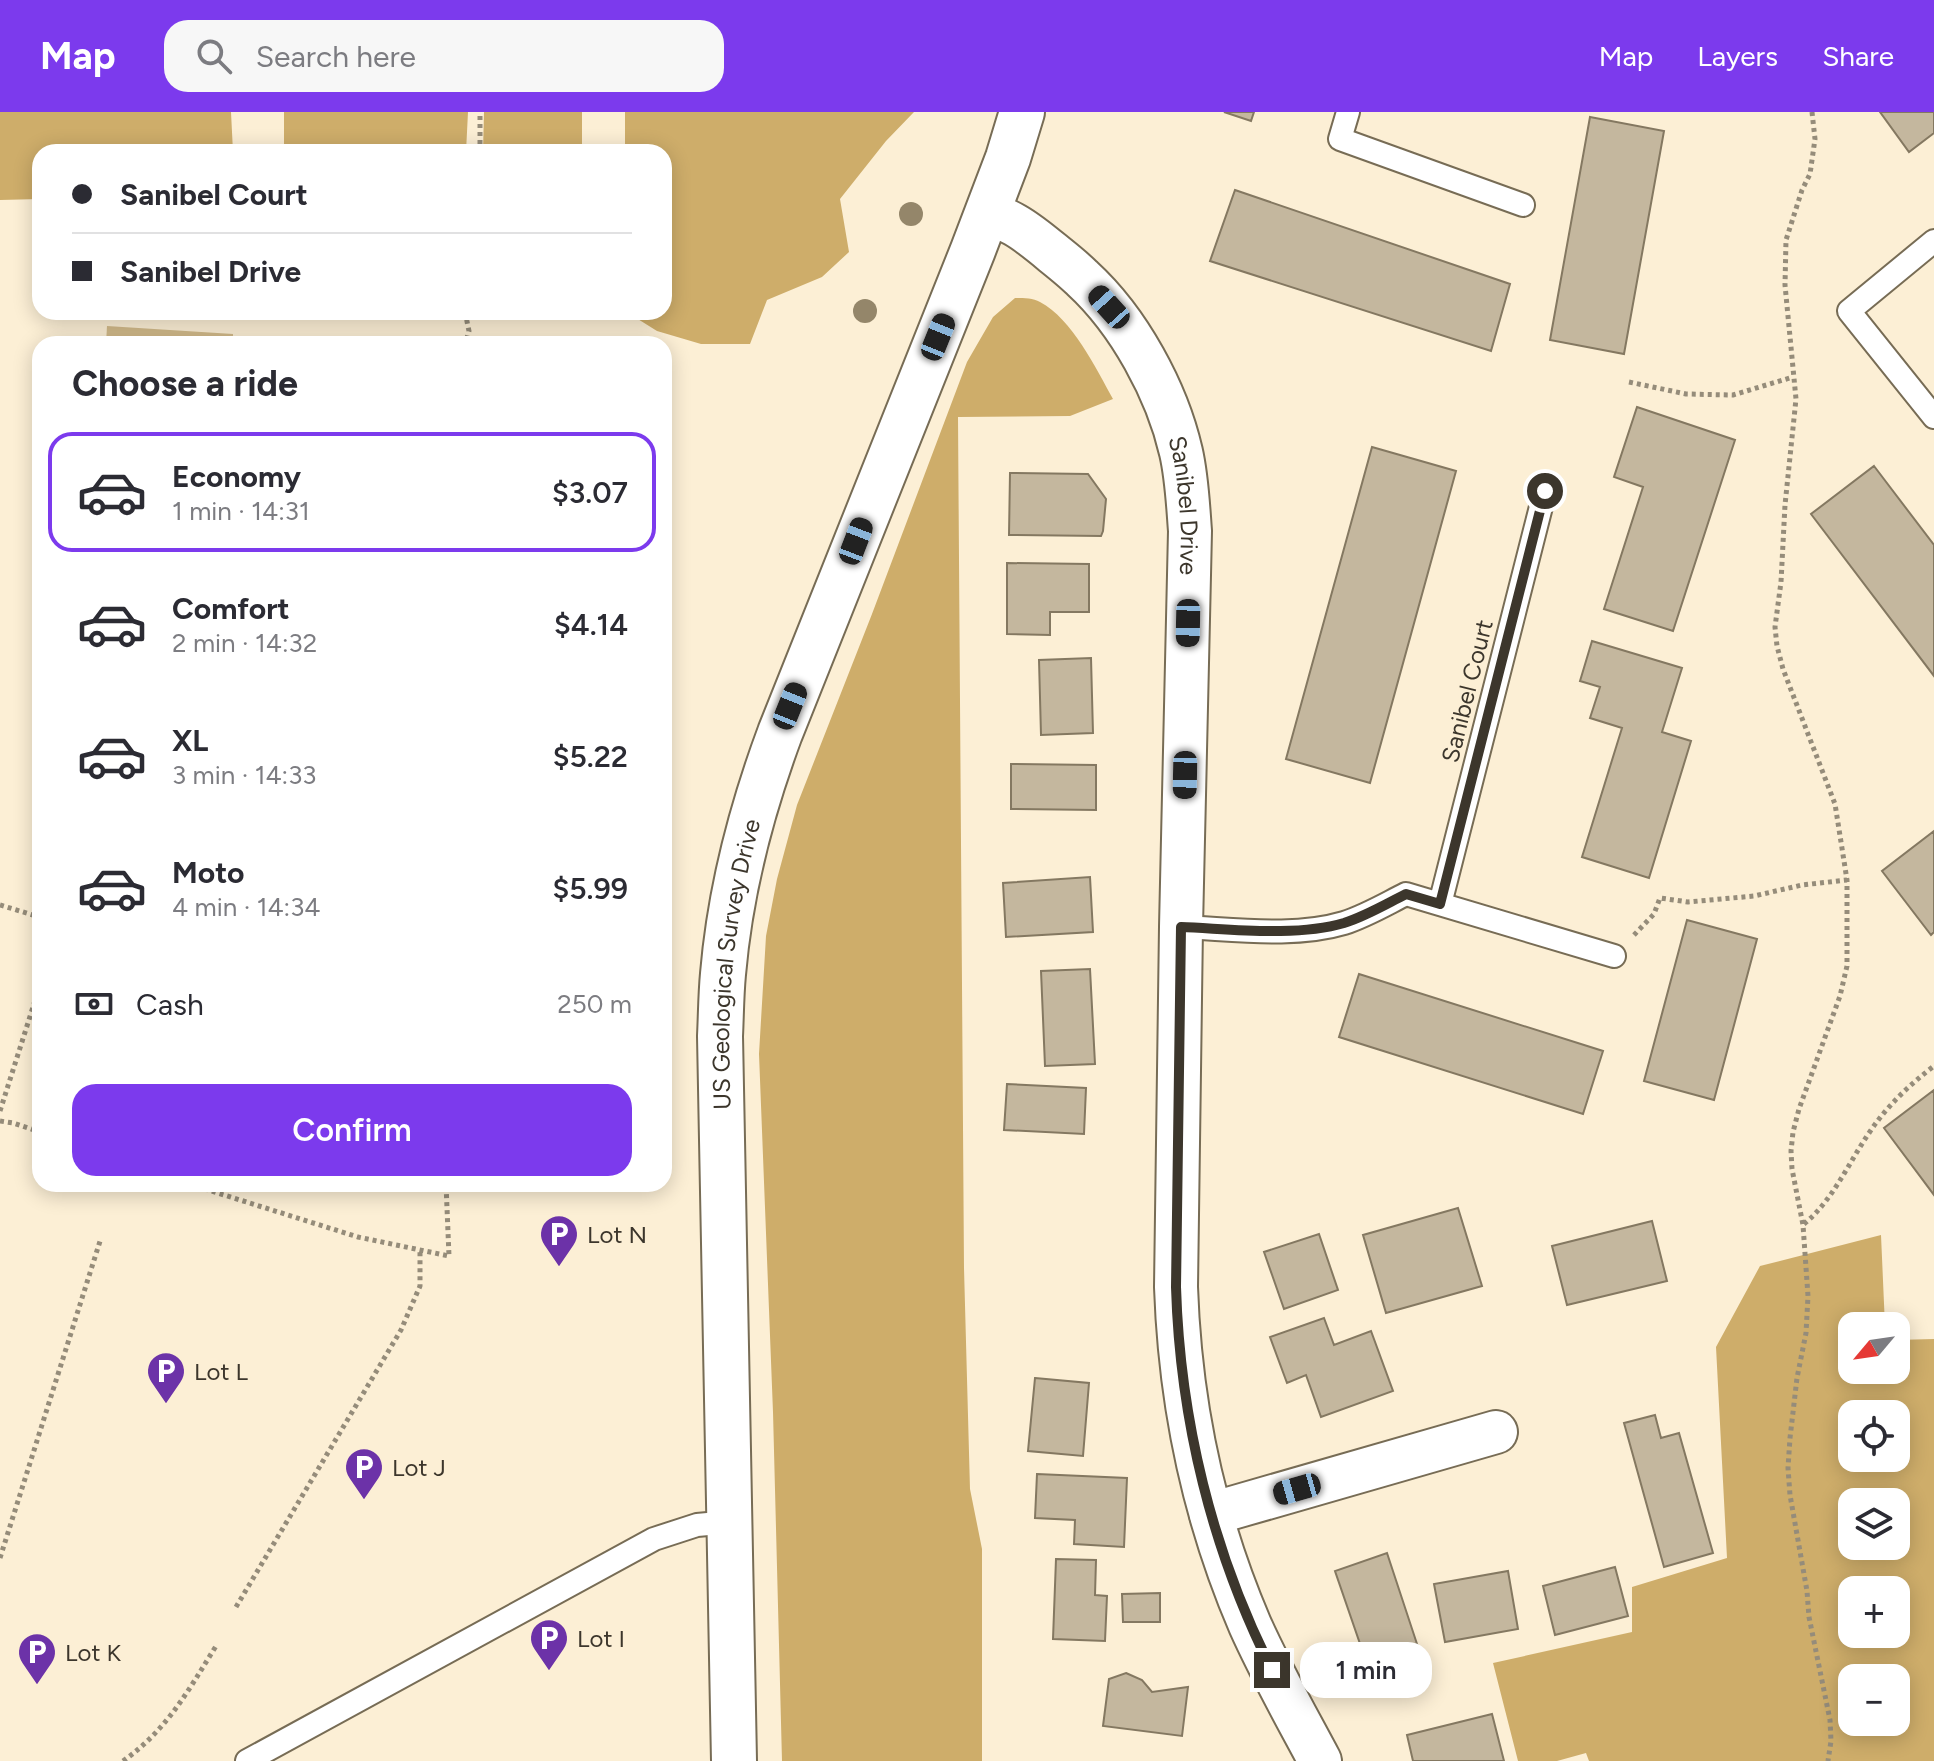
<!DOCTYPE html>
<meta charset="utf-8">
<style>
:root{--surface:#fff;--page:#f7f7f7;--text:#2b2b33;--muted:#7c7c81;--line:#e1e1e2;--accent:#7c3aed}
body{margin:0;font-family:Figtree,sans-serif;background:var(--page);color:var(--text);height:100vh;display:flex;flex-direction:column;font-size:30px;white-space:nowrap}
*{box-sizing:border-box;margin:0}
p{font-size:26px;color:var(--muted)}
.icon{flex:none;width:44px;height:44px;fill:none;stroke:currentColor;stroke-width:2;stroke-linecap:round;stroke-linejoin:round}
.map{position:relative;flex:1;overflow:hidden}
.side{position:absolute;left:32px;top:224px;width:640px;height:856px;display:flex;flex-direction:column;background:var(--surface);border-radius:24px;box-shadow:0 4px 20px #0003}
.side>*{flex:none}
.banner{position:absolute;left:32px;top:32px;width:640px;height:176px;border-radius:24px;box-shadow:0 4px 20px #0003;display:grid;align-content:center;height:176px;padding:0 40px;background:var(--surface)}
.needle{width:52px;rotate:241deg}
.fabs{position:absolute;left:1838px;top:1200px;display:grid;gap:16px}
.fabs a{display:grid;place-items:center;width:72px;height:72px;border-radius:16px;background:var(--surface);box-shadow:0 4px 20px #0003;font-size:40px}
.end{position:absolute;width:36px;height:36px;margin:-18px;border:10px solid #3c362c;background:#fff;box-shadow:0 0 0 4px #fff}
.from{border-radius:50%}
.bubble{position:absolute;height:56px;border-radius:24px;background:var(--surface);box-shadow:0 4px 20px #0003;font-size:26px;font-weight:600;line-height:56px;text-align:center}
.car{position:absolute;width:24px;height:48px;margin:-24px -12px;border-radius:10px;box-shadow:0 0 6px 2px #0007;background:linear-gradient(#222 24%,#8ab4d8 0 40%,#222 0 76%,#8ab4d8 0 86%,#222 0)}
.banner b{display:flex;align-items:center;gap:28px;height:76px;font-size:30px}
.banner b+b{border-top:2px solid var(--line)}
.banner i{width:20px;height:20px;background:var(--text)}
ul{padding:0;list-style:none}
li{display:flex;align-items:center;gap:24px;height:120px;margin:0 16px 12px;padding:0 24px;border:4px solid transparent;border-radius:24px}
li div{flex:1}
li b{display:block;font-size:30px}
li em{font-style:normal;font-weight:600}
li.active{border-color:var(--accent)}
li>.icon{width:72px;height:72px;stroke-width:1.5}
h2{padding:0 40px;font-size:36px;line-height:96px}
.pay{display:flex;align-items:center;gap:20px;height:88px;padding:0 40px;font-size:30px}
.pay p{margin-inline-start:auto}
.cta{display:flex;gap:16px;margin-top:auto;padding:16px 40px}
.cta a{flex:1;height:92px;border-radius:24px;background:var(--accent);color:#fff;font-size:32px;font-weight:600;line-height:92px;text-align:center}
header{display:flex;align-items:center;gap:48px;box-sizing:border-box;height:112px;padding:0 40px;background:var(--accent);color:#fff}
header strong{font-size:38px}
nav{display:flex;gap:44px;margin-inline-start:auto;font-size:28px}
.search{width:560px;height:72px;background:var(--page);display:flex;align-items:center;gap:20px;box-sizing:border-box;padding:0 28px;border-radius:24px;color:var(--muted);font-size:30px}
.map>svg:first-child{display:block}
.green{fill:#d2ba8a}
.forest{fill:#cead6a;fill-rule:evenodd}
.building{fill:#c4b79e;stroke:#847861;stroke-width:2}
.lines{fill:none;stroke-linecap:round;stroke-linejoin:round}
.lane-casing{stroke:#776c55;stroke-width:26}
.street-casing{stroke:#776c55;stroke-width:46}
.secondary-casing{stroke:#776c55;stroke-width:48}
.path{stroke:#958c7a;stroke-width:5;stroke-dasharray:4 4;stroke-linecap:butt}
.lane{stroke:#fff;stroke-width:22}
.street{stroke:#fff;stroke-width:42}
.secondary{stroke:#fff;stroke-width:44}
.tree{fill:#94866a}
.route{stroke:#3c362c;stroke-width:10}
.labels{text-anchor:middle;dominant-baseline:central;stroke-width:6;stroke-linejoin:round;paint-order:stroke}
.street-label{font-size:24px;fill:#3c362c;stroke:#fcefd5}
.poi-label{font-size:24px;fill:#3c362c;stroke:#fcefd5;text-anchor:start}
</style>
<header>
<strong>Map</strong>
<div class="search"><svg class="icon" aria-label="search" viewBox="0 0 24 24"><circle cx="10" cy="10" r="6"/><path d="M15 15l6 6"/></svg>Search here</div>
<nav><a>Map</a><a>Layers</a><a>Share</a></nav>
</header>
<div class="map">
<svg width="1934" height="1649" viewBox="0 0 1934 1649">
<rect width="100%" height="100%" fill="#fcefd5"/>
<!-- green -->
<path class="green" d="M 107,214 L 233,222 L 233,232 L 106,232 Z"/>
<!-- forest -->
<path class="forest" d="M 0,0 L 231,0 L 233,40 L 40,40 L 40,87 L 0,88 Z
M 284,0 L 468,0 L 466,40 L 284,40 Z
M 484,0 L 582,0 L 582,40 L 483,40 Z
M 625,0 L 914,0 L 886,29 L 840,87 L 849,140 L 822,165 L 767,188 L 750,232 L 701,232 L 657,219 L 633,204 L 632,200 L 664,200 L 664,40 L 625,40 Z
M 1015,186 C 1024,186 1033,186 1040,190 C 1072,207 1096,256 1113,287 L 1070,304 L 958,305 L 964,1156 L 970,1377 L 982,1437 L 982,1649 L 782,1649 L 773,1300 L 759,942 L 766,824 L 777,767 L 797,693 L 872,502 L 967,250 L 993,205 Z
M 1881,1123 L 1885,1214 L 1852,1214 L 1852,1258 L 1896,1258 L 1896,1228 L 1934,1227 L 1934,1649 L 1589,1649 L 1586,1641 L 1557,1649 L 1518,1649 L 1493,1551 L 1632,1520 L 1632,1475 L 1727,1446 L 1716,1235 L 1760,1154 ZM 1896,1302 L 1896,1346 L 1852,1346 L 1852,1302 ZM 1896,1390 L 1896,1434 L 1852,1434 L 1852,1390 ZM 1896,1478 L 1896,1522 L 1852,1522 L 1852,1478 ZM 1896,1566 L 1896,1610 L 1852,1610 L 1852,1566 Z"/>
<!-- building -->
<path class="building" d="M 1224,0 L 1254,0 L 1251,9 Z
M 1880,0 L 1934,0 L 1934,21 L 1909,40 Z
M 1590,5 L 1664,19 L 1624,242 L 1550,228 Z
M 1235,78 L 1510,172 L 1491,239 L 1210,149 Z
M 1637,295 L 1735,328 L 1673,519 L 1604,497 L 1643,375 L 1614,365 Z
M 1372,335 L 1456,359 L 1370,671 L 1286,647 Z
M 1874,354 L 1934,433 L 1934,564 L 1811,402 Z
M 1010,361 L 1088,362 L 1106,387 L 1103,419 L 1101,424 L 1009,423 Z
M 1007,451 L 1089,452 L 1089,500 L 1050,500 L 1050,523 L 1007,522 Z
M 1592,529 L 1682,556 L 1662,620 L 1691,629 L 1649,766 L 1582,745 L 1622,616 L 1590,606 L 1600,575 L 1580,569 Z
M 1091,546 L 1093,621 L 1041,623 L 1039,548 Z
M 1011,652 L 1096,653 L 1096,698 L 1011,697 Z
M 1934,719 L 1934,820 L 1931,823 L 1882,759 Z
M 1090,765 L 1093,820 L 1006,825 L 1003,771 Z
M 1687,808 L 1757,827 L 1714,988 L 1644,969 Z
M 1090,857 L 1095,952 L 1045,954 L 1041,859 Z
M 1359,862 L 1603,939 L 1583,1002 L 1339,925 Z
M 1007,972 L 1086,976 L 1084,1022 L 1004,1018 Z
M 1934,978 L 1934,1083 L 1884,1016 Z
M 1458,1096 L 1482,1174 L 1386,1201 L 1363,1123 Z
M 1652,1109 L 1667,1169 L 1567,1193 L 1552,1134 Z
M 1319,1122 L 1338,1178 L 1284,1197 L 1264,1140 Z
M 1324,1206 L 1334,1233 L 1371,1219 L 1393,1279 L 1321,1305 L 1306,1263 L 1287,1271 L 1270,1225 Z
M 1035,1266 L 1089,1271 L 1083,1344 L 1028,1339 Z
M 1655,1303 L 1661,1326 L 1679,1321 L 1713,1441 L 1664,1455 L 1624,1311 Z
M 1037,1362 L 1127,1366 L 1124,1435 L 1074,1432 L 1075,1408 L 1035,1406 Z
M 1387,1441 L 1419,1538 L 1368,1555 L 1335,1459 Z
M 1056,1447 L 1096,1448 L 1095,1483 L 1107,1484 L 1105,1529 L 1053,1527 Z
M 1615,1455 L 1628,1504 L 1555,1523 L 1543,1474 Z
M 1508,1459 L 1518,1517 L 1445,1530 L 1434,1472 Z
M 1160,1481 L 1160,1510 L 1123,1510 L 1122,1482 Z
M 1126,1561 L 1142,1568 L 1152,1580 L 1188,1575 L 1182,1624 L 1103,1614 L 1109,1567 Z
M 1492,1602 L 1504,1649 L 1413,1649 L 1407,1623 Z"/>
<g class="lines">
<!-- lane casing -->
<g class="lane-casing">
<path id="lane" d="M 1348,0 L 1340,27 L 1523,93
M 1934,129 L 1849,199 L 1934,305
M 1440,792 L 1545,379
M 1181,815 C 1233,817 1294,826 1344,811 C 1366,804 1386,792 1406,782 L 1614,844
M 247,1649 L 654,1427 L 697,1413 L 730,1410"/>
</g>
<!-- street casing -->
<g class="street-casing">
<g id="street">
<path id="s1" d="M 988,100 C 997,104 1006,108 1015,113 C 1029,121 1042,132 1054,142 C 1064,150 1074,158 1082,166 C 1129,209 1167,279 1181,340 C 1187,366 1188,393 1190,419 L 1181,815 L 1176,1175 C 1180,1291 1204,1406 1250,1513 C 1271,1560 1296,1604 1320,1649"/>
<path d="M 1211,1402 L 1496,1320"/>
</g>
</g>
<!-- secondary casing -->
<g class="secondary-casing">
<g id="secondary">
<path id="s2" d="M 734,1649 L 720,924 C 721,904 721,883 723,862 C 730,780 751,699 780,621 L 973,138 L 1008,46 L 1022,0"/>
</g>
</g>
<!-- path -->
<path class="path" d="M 1812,0 L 1815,27 L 1810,62 L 1802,78 L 1786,128 L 1785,173 L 1796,287 L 1785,393 L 1781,470 L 1775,515 L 1777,534 L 1783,557 L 1835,692 L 1847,768 L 1847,854 L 1840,884 L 1799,997 L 1793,1020 L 1791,1039 L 1792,1057 L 1803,1113 L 1808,1184 L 1806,1221 L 1797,1266 L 1790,1326 L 1788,1356 L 1790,1383 L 1807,1479 L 1809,1505 L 1830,1608 L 1831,1629 L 1828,1649
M 480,40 L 480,0
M 465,200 L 469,219 L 465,232
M 1629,270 L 1686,282 L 1733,283 L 1793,265
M 664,344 L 668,345 L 664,359
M 0,793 L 33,803
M 1634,823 L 1654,802 L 1660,786 L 1688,790 L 1754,784 L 1802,773 L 1847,768
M 0,999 L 40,873
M 0,1009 L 13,1011 L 40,1020
M 189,1072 L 358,1125 L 449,1144 L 446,1072
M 1804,1112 C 1833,1088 1848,1052 1869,1021 C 1887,994 1908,974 1934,954
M 0,1446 L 101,1126
M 236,1495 L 401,1218 L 420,1174 L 420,1138
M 123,1649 C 167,1618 188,1579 216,1534"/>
<!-- lane -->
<use href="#lane" class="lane"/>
<!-- street -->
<use href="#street" class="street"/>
<!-- secondary -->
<use href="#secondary" class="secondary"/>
</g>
<!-- trees -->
<g class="tree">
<circle cx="911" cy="102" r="12"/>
<circle cx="865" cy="199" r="12"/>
</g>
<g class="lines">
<!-- route -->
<path class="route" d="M 1272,1558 C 1212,1439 1180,1308 1176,1175 L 1181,815 C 1232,817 1296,825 1344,811 C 1366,804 1386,792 1406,782 L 1440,792 L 1545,379"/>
</g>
<!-- icons -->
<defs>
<g id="parking-pin" transform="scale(2)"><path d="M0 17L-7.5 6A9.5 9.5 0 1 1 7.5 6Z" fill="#6c32a8" stroke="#fcefd5"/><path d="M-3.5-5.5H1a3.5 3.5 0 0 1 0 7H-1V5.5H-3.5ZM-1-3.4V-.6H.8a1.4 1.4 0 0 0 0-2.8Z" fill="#fff"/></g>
</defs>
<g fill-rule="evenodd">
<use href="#parking-pin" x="559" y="1122"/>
<use href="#parking-pin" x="166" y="1259"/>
<use href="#parking-pin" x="364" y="1355"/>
<use href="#parking-pin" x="549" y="1526"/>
<use href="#parking-pin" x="37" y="1540"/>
</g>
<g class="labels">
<!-- street labels -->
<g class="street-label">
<text stroke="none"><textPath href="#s1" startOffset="372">Sanibel Drive</textPath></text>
<text transform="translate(1467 579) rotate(-76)">Sanibel Court</text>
<text stroke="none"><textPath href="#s2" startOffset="798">US Geological Survey Drive</textPath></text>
</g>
<!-- poi labels -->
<g class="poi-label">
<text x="587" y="1122">Lot N</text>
<text x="194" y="1259">Lot L</text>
<text x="392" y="1355">Lot J</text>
<text x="577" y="1526">Lot I</text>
<text x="65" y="1540">Lot K</text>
</g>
</g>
</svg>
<div class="fabs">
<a><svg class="needle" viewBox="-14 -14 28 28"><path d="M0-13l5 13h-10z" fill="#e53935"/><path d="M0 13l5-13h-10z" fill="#7c7c81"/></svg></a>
<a><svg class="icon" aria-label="locate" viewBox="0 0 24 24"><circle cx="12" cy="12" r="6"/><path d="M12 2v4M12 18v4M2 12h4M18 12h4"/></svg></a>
<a><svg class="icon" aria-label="layers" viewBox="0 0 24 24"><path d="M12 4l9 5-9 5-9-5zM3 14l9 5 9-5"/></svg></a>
<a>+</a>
<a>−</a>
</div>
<i class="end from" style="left:1545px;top:379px"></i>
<i class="end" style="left:1272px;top:1558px"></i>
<div class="bubble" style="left:1300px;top:1530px;width:132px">1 min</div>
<i class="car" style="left:1109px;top:195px;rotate:318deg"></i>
<i class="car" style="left:938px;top:225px;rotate:22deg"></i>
<i class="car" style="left:856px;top:429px;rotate:21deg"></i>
<i class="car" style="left:1188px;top:511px;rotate:181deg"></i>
<i class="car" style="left:790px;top:594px;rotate:22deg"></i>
<i class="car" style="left:1185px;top:663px;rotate:181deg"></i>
<i class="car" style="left:1297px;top:1377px;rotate:254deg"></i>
<div class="banner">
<b><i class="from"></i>Sanibel Court</b>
<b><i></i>Sanibel Drive</b>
</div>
<section class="side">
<h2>Choose a ride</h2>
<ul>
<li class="active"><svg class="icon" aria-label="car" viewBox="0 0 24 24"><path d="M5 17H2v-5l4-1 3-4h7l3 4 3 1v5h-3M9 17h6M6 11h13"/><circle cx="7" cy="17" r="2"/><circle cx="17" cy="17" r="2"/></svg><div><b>Economy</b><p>1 min · 14:31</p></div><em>$3.07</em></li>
<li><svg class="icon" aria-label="car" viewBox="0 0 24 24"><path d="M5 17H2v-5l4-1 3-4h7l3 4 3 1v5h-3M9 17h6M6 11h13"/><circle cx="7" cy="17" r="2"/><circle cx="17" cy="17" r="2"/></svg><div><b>Comfort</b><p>2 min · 14:32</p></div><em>$4.14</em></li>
<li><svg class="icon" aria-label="car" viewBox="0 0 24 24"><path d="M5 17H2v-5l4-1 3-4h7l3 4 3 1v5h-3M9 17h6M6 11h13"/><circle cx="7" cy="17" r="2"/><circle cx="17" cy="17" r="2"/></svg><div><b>XL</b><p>3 min · 14:33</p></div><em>$5.22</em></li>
<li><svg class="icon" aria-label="car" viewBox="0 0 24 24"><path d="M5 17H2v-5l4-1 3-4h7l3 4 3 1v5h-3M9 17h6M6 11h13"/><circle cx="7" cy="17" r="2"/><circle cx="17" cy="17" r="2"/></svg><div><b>Moto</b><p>4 min · 14:34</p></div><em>$5.99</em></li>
</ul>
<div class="pay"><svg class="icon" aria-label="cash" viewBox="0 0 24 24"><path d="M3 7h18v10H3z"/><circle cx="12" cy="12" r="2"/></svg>Cash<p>250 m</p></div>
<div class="cta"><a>Confirm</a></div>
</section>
</div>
